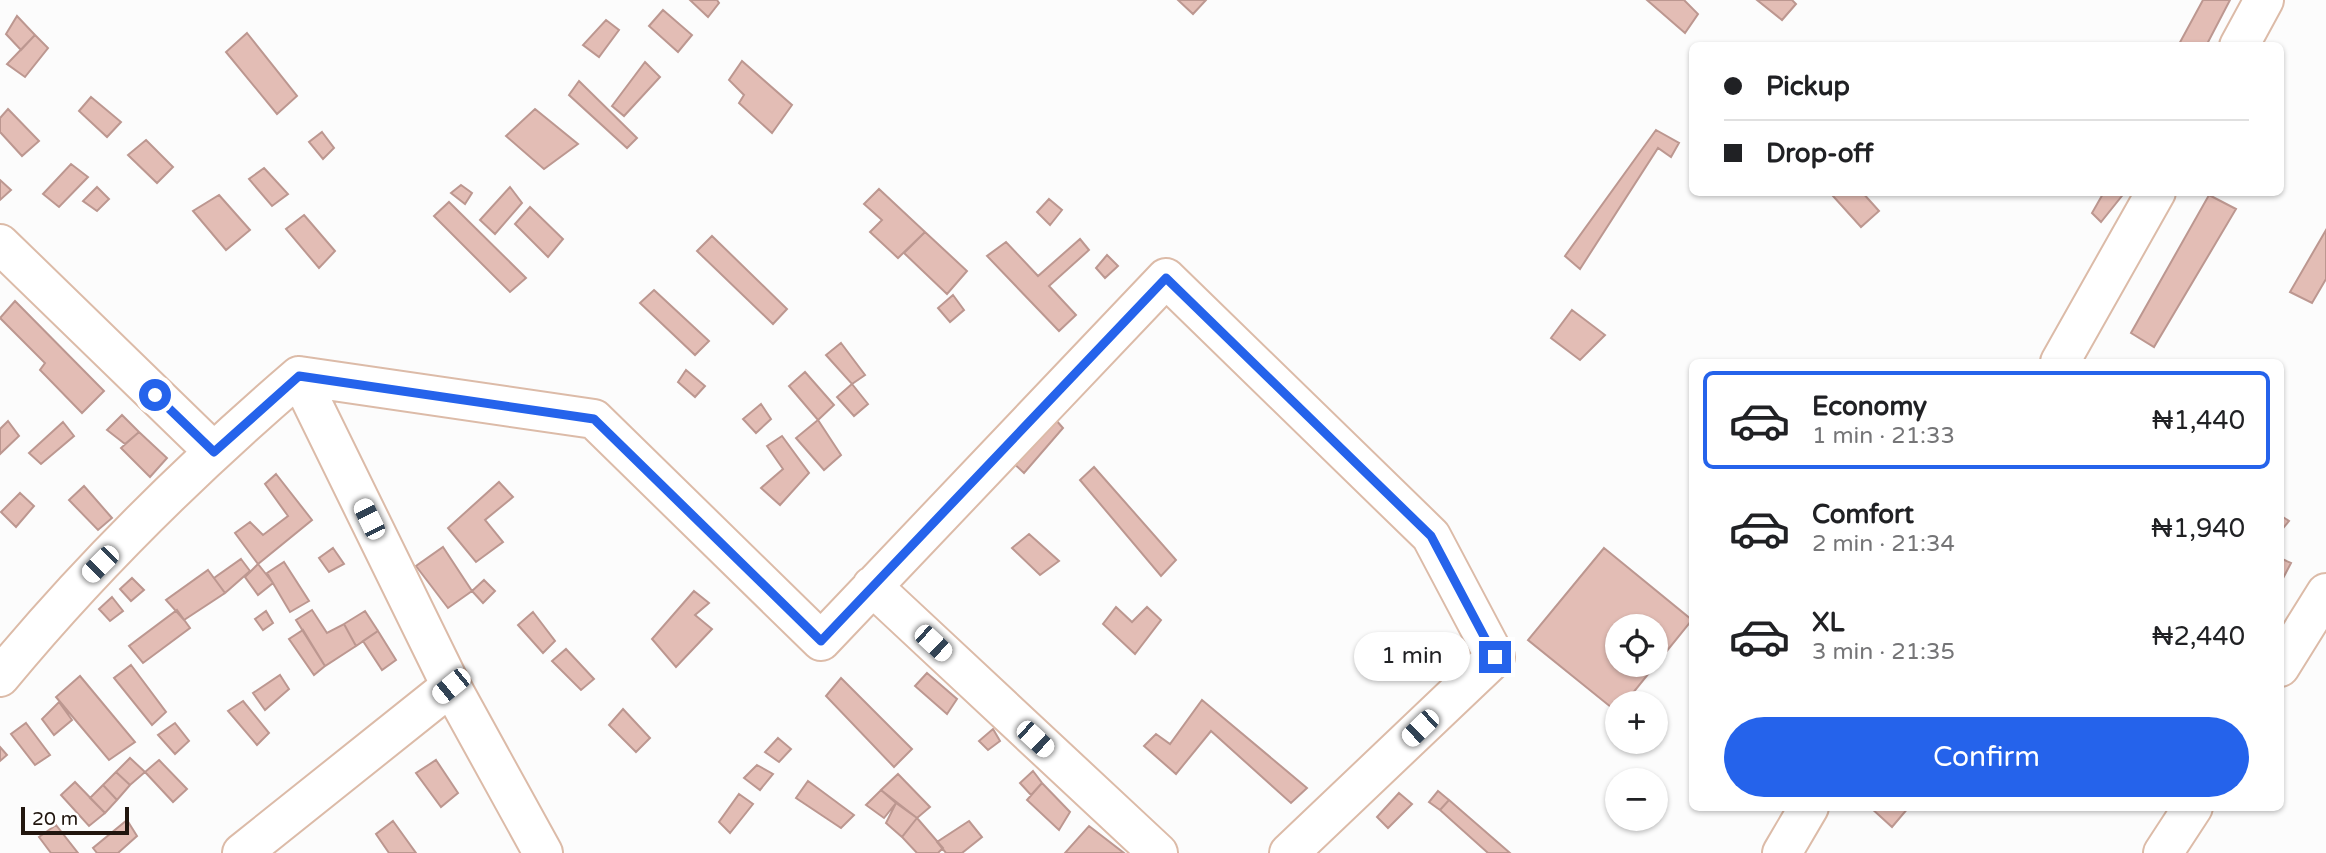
<!DOCTYPE html>
<meta charset="utf-8">
<style>
:root{--surface:#fff;--page:#f6f6f6;--text:#202124;--muted:#757577;--line:#e0e0e0;--accent:#2563eb}
body{margin:0;font-family:"Varela Round",sans-serif;background:var(--page);color:var(--text);height:100vh;display:flex;flex-direction:column;font-size:26px;white-space:nowrap}
*{box-sizing:border-box;margin:0}
p{font-size:23px;color:var(--muted)}
.icon{flex:none;width:38px;height:38px;fill:none;stroke:currentColor;stroke-width:2;stroke-linecap:round;stroke-linejoin:round}
.map{position:relative;flex:1;overflow:hidden}
.panel{position:absolute;left:1689px;top:359px;width:595px;height:452px;display:flex;flex-direction:column;background:var(--surface);border-radius:10px;box-shadow:0 2px 5px #0004}
.panel>*{flex:none}
.guide{position:absolute;left:1689px;top:42px;width:595px;height:154px;border-radius:10px;box-shadow:0 2px 5px #0004;display:grid;align-content:center;height:154px;padding:0 35px;background:var(--surface)}
.tools{position:absolute;left:1605px;top:614px;display:grid;gap:14px}
.tools a{display:grid;place-items:center;width:63px;height:63px;border-radius:50%;background:var(--surface);box-shadow:0 2px 5px #0004;font-size:35px}
.scale{position:absolute;left:21px;bottom:18px;width:108px;box-sizing:border-box;padding-left:7px;border:4px solid #21160f;border-top:0;font-size:19px;line-height:24px;white-space:nowrap;color:#21160f;-webkit-text-stroke:5px #fff;paint-order:stroke}
.end{position:absolute;width:32px;height:32px;margin:-16px;border:9px solid #2563eb;background:#fff;box-shadow:0 0 0 4px #fff}
.from{border-radius:50%}
.bubble{position:absolute;height:49px;border-radius:24px;background:var(--surface);box-shadow:0 2px 5px #0004;font-size:23px;font-weight:600;line-height:49px;text-align:center}
.car{position:absolute;width:21px;height:42px;margin:-21px -10px;border-radius:9px;box-shadow:0 0 5px 2px #0007;background:linear-gradient(#fff 24%,#345 0 40%,#fff 0 76%,#345 0 86%,#fff 0)}
.guide b{display:flex;align-items:center;gap:24px;height:66px;font-size:26px}
.guide b+b{border-top:2px solid var(--line)}
.guide i{width:18px;height:18px;background:var(--text)}
ul{padding:12px 0 0;list-style:none}
li{display:flex;align-items:center;gap:21px;height:98px;margin:0 14px 10px;padding:0 21px;border:4px solid transparent;border-radius:10px}
li div{flex:1}
li b{display:block;font-size:26px}
li em{font-style:normal;font-weight:600}
li.selected{border-color:var(--accent)}
li>.icon{width:63px;height:63px;stroke-width:1.5}
.cta{display:flex;gap:14px;margin-top:auto;padding:14px 35px}
.cta a{flex:1;height:80px;border-radius:42px;background:var(--accent);color:#fff;font-size:28px;font-weight:600;line-height:80px;text-align:center}
.map>svg:first-child{display:block}
.building{fill:#e3bdb5;stroke:#bc9790;stroke-width:2;fill-rule:evenodd}
.lines{fill:none;stroke-linecap:round;stroke-linejoin:round}
.street-casing{stroke:#dcbba8;stroke-width:42}
.street{stroke:#fff;stroke-width:38}
.route{stroke:#2563eb;stroke-width:9}
</style>
<div class="map">
<svg width="2326" height="853" viewBox="0 0 2326 853">
<rect width="100%" height="100%" fill="#fcfcfc"/>
<!-- building -->
<path class="building" d="M 690,0 L 717,0 L 719,3 L 708,17 Z
M 1178,0 L 1206,0 L 1193,14 Z
M 1647,0 L 1684,0 L 1698,14 L 1685,33 Z
M 1757,0 L 1792,0 L 1796,4 L 1782,20 Z
M 2203,0 L 2230,0 L 2206,46 L 2178,46 Z
M 663,10 L 692,35 L 678,52 L 649,26 Z
M 17,16 L 35,35 L 21,50 L 6,34 Z
M 606,20 L 619,30 L 599,57 L 583,45 Z
M 247,33 L 297,96 L 277,114 L 226,52 Z
M 35,35 L 48,48 L 25,77 L 7,64 Z
M 742,61 L 792,105 L 772,133 L 739,103 L 744,95 L 729,80 Z
M 645,62 L 660,77 L 624,116 L 612,106 Z
M 579,81 L 637,138 L 627,148 L 569,95 Z
M 91,97 L 121,122 L 107,137 L 79,111 Z
M 8,109 L 39,141 L 22,156 L 0,132 L 0,118 Z
M 535,109 L 578,144 L 544,169 L 506,136 Z
M 1656,130 L 1679,143 L 1671,157 L 1658,148 L 1580,269 L 1565,256 Z
M 322,132 L 334,148 L 323,159 L 309,142 Z
M 146,140 L 173,167 L 157,183 L 128,155 Z
M 71,164 L 88,177 L 59,207 L 43,194 Z
M 264,168 L 288,194 L 272,206 L 249,179 Z
M 0,180 L 11,190 L 0,200 Z
M 461,185 L 472,193 L 465,204 L 451,193 Z
M 97,187 L 109,199 L 97,211 L 83,201 Z
M 510,187 L 522,203 L 495,234 L 480,220 Z
M 879,189 L 925,232 L 898,258 L 870,232 L 882,220 L 864,204 Z
M 1837,192 L 1862,192 L 1879,211 L 1861,227 L 1833,196 Z
M 2104,192 L 2125,192 L 2101,222 L 2092,213 Z
M 219,195 L 250,230 L 226,250 L 193,211 Z
M 2209,195 L 2236,209 L 2154,347 L 2131,333 Z
M 1049,199 L 1062,210 L 1050,225 L 1037,212 Z
M 449,202 L 526,278 L 510,292 L 434,216 Z
M 530,207 L 563,239 L 548,257 L 515,224 Z
M 304,215 L 335,251 L 319,268 L 286,229 Z
M 2326,230 L 2326,279 L 2312,303 L 2290,292 Z
M 925,232 L 967,271 L 947,294 L 904,253 Z
M 712,236 L 787,309 L 773,324 L 697,251 Z
M 1080,239 L 1089,250 L 1049,286 L 1076,315 L 1059,331 L 987,256 L 1006,242 L 1038,276 Z
M 1107,255 L 1118,266 L 1105,278 L 1096,268 Z
M 654,290 L 709,341 L 695,355 L 640,303 Z
M 953,295 L 964,310 L 950,322 L 938,308 Z
M 15,301 L 104,391 L 82,413 L 40,370 L 45,363 L 0,318 Z
M 1572,310 L 1605,335 L 1580,360 L 1551,338 Z
M 841,343 L 865,375 L 852,384 L 826,355 Z
M 686,370 L 705,386 L 695,397 L 678,382 Z
M 805,372 L 834,405 L 818,420 L 789,386 Z
M 852,384 L 868,404 L 854,416 L 837,397 Z
M 761,404 L 771,419 L 756,433 L 743,419 Z
M 1048,411 L 1063,428 L 1024,473 L 1008,458 Z
M 122,415 L 139,432 L 125,444 L 107,430 Z
M 818,420 L 841,455 L 824,470 L 796,438 Z
M 8,421 L 19,436 L 0,454 L 0,429 Z
M 63,422 L 74,436 L 41,464 L 29,453 Z
M 139,432 L 167,458 L 150,477 L 121,448 Z
M 782,436 L 809,473 L 780,505 L 761,488 L 783,469 L 767,446 Z
M 1094,467 L 1176,560 L 1161,576 L 1080,480 Z
M 276,474 L 312,520 L 258,564 L 235,533 L 250,522 L 263,535 L 288,516 L 265,484 Z
M 499,482 L 513,497 L 485,520 L 503,542 L 476,562 L 448,528 Z
M 84,486 L 112,518 L 98,530 L 69,500 Z
M 20,493 L 34,506 L 16,527 L 1,512 Z
M 2280,515 L 2289,521 L 2280,532 Z
M 1029,534 L 1059,561 L 1040,575 L 1012,548 Z
M 443,547 L 472,591 L 448,608 L 416,566 Z
M 333,548 L 344,564 L 329,572 L 319,558 Z
M 1604,548 L 1692,620 L 1624,704 L 1617,704 L 1617,712 L 1528,640 ZM 1617,626 L 1656,626 L 1656,665 L 1617,665 Z
M 2280,558 L 2291,563 L 2280,584 Z
M 241,559 L 250,571 L 225,593 L 214,578 Z
M 284,562 L 309,601 L 290,612 L 267,573 Z
M 258,564 L 273,583 L 258,595 L 245,577 Z
M 208,570 L 225,593 L 184,620 L 166,600 Z
M 132,578 L 144,590 L 131,601 L 120,589 Z
M 484,580 L 495,591 L 483,603 L 472,591 Z
M 694,591 L 709,603 L 695,615 L 712,629 L 676,667 L 652,639 Z
M 112,597 L 123,611 L 110,621 L 99,609 Z
M 1116,607 L 1132,622 L 1147,607 L 1161,620 L 1135,654 L 1103,624 Z
M 177,610 L 190,628 L 143,663 L 129,646 Z
M 312,610 L 327,633 L 344,624 L 356,646 L 325,666 L 296,620 Z
M 266,611 L 273,623 L 263,630 L 255,619 Z
M 365,611 L 378,631 L 356,646 L 344,624 Z
M 533,612 L 555,641 L 543,653 L 518,625 Z
M 303,630 L 325,666 L 314,675 L 289,639 Z
M 378,631 L 396,660 L 382,670 L 363,641 Z
M 566,649 L 594,679 L 581,690 L 552,661 Z
M 131,665 L 166,712 L 152,725 L 114,678 Z
M 927,673 L 957,699 L 947,714 L 915,686 Z
M 280,675 L 289,689 L 265,710 L 253,693 Z
M 80,676 L 135,742 L 109,760 L 56,697 Z
M 841,678 L 912,749 L 894,767 L 826,696 Z
M 1202,700 L 1307,788 L 1291,803 L 1211,731 L 1176,774 L 1144,746 L 1156,734 L 1170,744 Z
M 243,701 L 269,733 L 257,745 L 228,711 Z
M 59,702 L 72,720 L 54,735 L 42,719 Z
M 623,709 L 650,738 L 636,752 L 609,725 Z
M 26,723 L 50,755 L 35,765 L 11,734 Z
M 175,723 L 189,741 L 175,754 L 158,735 Z
M 993,729 L 1000,741 L 988,750 L 979,741 Z
M 778,738 L 791,749 L 779,762 L 765,752 Z
M 0,747 L 7,755 L 0,761 Z
M 130,758 L 145,772 L 130,785 L 116,772 Z
M 159,760 L 187,789 L 173,802 L 145,772 Z
M 436,760 L 458,793 L 441,807 L 416,773 Z
M 757,765 L 773,774 L 760,790 L 744,778 Z
M 1033,771 L 1042,783 L 1031,795 L 1020,783 Z
M 116,772 L 130,785 L 117,800 L 103,785 Z
M 898,774 L 930,807 L 917,818 L 881,790 Z
M 808,781 L 854,815 L 841,828 L 796,798 Z
M 75,782 L 105,813 L 89,826 L 61,795 Z
M 1042,783 L 1070,812 L 1059,830 L 1027,800 Z
M 103,785 L 117,800 L 105,813 L 90,798 Z
M 881,790 L 896,803 L 884,818 L 866,805 Z
M 1438,791 L 1449,800 L 1440,810 L 1429,802 Z
M 1399,793 L 1412,804 L 1388,828 L 1377,817 Z
M 739,794 L 753,804 L 730,833 L 719,822 Z
M 1449,800 L 1510,853 L 1488,853 L 1440,810 Z
M 896,803 L 917,818 L 902,837 L 886,823 Z
M 1870,807 L 1909,807 L 1892,827 Z
M 917,818 L 943,848 L 938,853 L 917,853 L 902,837 Z
M 127,820 L 137,836 L 118,853 L 97,853 L 93,848 Z
M 393,821 L 416,853 L 389,853 L 376,834 Z
M 969,821 L 982,837 L 962,853 L 946,853 L 937,842 Z
M 56,825 L 78,853 L 51,853 L 39,837 Z
M 1089,826 L 1124,853 L 1065,853 Z"/>
<g class="lines">
<!-- street casing -->
<g class="street-casing">
<path id="street" d="M 2239,46 L 2264,0
M 0,244 L 214,452
M 2060,362 L 2156,192
M 299,376 L 451,686 L 543,853
M 872,586 L 1158,853
M 2280,667 L 2326,593
M 0,677 C 90,568 192,468 299,376 L 594,419 L 821,641 L 1166,278 L 1431,536 L 1495,657 L 1289,853
M 242,853 L 451,686
M 1782,853 L 1809,807
M 2163,853 L 2193,807"/>
</g>
<!-- street -->
<use href="#street" class="street"/>
</g>
<g class="lines">
<!-- route -->
<path class="route" d="M 155,395 L 214,452 L 299,376 L 594,419 L 821,641 L 1166,278 L 1431,536 L 1495,657"/>
</g>
</svg>
<div class="tools">
<a><svg class="icon" aria-label="locate" viewBox="0 0 24 24"><circle cx="12" cy="12" r="6"/><path d="M12 2v4M12 18v4M2 12h4M18 12h4"/></svg></a>
<a>+</a>
<a>−</a>
</div>
<div class="scale">20 m</div>
<i class="end from" style="left:155px;top:395px"></i>
<i class="end" style="left:1495px;top:657px"></i>
<div class="bubble" style="left:1354px;top:632px;width:116px">1 min</div>
<i class="car" style="left:369px;top:519px;rotate:334deg"></i>
<i class="car" style="left:100px;top:564px;rotate:225deg"></i>
<i class="car" style="left:933px;top:643px;rotate:133deg"></i>
<i class="car" style="left:451px;top:686px;rotate:231deg"></i>
<i class="car" style="left:1420px;top:728px;rotate:226deg"></i>
<i class="car" style="left:1035px;top:739px;rotate:133deg"></i>
<div class="guide">
<b><i class="from"></i>Pickup</b>
<b><i></i>Drop-off</b>
</div>
<section class="panel">
<ul>
<li class="selected"><svg class="icon" aria-label="car" viewBox="0 0 24 24"><path d="M5 17H2v-5l4-1 3-4h7l3 4 3 1v5h-3M9 17h6M6 11h13"/><circle cx="7" cy="17" r="2"/><circle cx="17" cy="17" r="2"/></svg><div><b>Economy</b><p>1 min · 21:33</p></div><em>₦1,440</em></li>
<li><svg class="icon" aria-label="car" viewBox="0 0 24 24"><path d="M5 17H2v-5l4-1 3-4h7l3 4 3 1v5h-3M9 17h6M6 11h13"/><circle cx="7" cy="17" r="2"/><circle cx="17" cy="17" r="2"/></svg><div><b>Comfort</b><p>2 min · 21:34</p></div><em>₦1,940</em></li>
<li><svg class="icon" aria-label="car" viewBox="0 0 24 24"><path d="M5 17H2v-5l4-1 3-4h7l3 4 3 1v5h-3M9 17h6M6 11h13"/><circle cx="7" cy="17" r="2"/><circle cx="17" cy="17" r="2"/></svg><div><b>XL</b><p>3 min · 21:35</p></div><em>₦2,440</em></li>
</ul>
<div class="cta"><a>Confirm</a></div>
</section>
</div>
